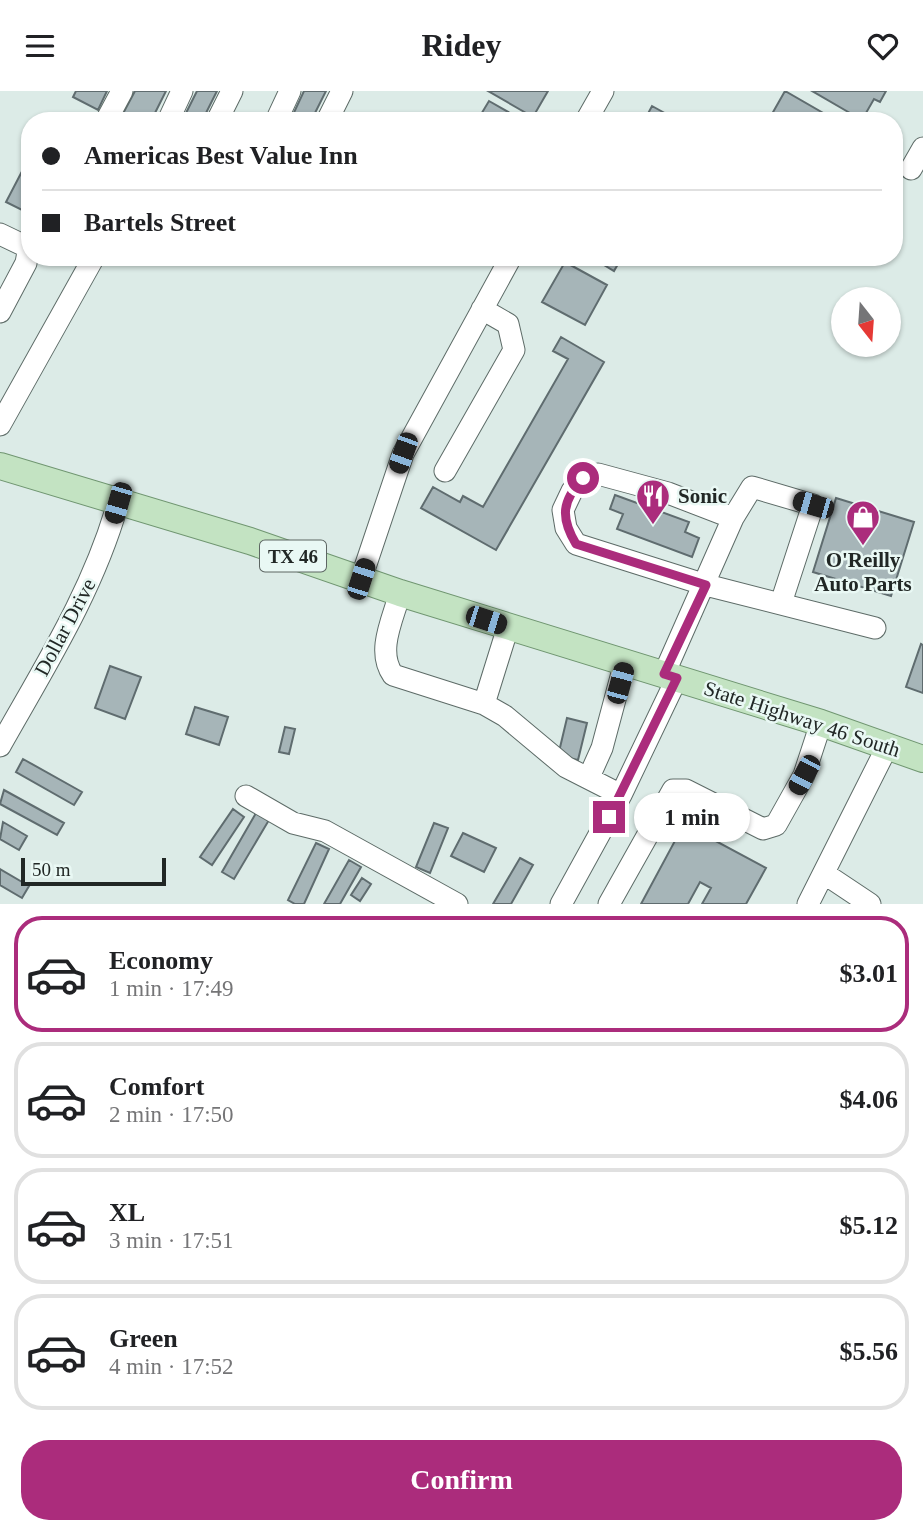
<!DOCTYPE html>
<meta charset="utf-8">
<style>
:root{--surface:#fff;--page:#f2f2f2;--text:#202124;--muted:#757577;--line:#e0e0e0;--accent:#ab2c7c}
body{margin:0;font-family:"Times New Roman",serif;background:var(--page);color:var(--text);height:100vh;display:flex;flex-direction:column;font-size:26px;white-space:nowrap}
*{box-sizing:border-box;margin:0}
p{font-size:23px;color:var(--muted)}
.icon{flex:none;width:38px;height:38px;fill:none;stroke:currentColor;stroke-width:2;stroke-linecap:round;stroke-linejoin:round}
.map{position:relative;height:813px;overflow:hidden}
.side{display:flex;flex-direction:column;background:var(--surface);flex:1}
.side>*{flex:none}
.top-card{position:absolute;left:21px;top:21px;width:882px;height:154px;border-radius:28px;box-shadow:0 2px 5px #0004;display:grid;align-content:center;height:154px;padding:0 21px;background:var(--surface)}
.needle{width:46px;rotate:163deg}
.buttons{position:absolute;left:831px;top:196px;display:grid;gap:14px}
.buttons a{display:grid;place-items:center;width:70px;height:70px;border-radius:50%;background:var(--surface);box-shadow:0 2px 5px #0004;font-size:35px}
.scale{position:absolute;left:21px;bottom:18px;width:145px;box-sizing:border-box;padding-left:7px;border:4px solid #212725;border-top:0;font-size:19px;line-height:24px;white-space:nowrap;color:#212725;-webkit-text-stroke:5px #e9f8f4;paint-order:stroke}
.end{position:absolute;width:32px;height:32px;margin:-16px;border:9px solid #ab2c7c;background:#fff;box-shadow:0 0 0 4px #fff}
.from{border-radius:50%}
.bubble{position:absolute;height:49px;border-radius:24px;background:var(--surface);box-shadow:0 2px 5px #0004;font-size:23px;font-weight:700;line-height:49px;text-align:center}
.car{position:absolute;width:21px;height:42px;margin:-21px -10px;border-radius:9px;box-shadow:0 0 5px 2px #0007;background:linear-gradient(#222 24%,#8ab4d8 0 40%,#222 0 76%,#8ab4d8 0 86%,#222 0)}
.top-card b{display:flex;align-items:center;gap:24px;height:66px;font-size:26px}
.top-card b+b{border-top:2px solid var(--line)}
.top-card i{width:18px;height:18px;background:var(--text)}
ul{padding:12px 0 0;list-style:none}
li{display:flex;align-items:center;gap:21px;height:116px;margin:0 14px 10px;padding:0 7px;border:4px solid var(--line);border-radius:28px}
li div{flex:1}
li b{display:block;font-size:26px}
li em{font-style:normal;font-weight:700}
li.selected{border-color:var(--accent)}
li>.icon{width:63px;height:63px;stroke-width:1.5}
.button{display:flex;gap:14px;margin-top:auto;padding:14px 21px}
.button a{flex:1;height:80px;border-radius:28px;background:var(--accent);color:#fff;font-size:28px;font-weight:700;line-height:80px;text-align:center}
header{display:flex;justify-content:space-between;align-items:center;height:91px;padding:0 21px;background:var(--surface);font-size:32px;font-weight:700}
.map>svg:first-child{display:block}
.building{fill:#a6b5b8;stroke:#5f6c6f;stroke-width:2}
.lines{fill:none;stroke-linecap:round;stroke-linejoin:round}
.minor-casing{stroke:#5d6b67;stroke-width:23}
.major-casing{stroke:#709671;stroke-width:28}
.minor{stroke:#fff;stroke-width:21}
.major{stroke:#c3e3c2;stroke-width:26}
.route{stroke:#ab2c7c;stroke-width:9}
.labels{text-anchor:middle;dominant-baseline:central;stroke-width:5;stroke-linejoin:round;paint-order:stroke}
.shield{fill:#e9f8f4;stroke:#5d6663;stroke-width:2}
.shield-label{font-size:19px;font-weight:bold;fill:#212725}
.poi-label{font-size:21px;font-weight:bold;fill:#212725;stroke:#e9f8f4;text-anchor:start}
.street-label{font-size:21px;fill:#212725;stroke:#e9f8f4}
</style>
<header><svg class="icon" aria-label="menu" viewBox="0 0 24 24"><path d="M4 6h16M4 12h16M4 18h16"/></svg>Ridey<svg class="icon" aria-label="heart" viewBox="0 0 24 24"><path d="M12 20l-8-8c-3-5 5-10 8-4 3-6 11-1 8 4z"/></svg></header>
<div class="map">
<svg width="923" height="813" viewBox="0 0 923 813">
<rect width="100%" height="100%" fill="#dcebe7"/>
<!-- building -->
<path class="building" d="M 76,0 L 107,0 L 98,19 L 73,6 Z
M 135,0 L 166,0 L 151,30 L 119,30 Z
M 197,0 L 217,0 L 202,30 L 182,30 Z
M 304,0 L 326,0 L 311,30 L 290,30 Z
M 488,0 L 548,0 L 533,26 Z
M 785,0 L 837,30 L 768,30 Z
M 812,0 L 886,0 L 880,11 L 874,8 L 862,29 Z
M 489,10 L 524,30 L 477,30 Z
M 652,15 L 679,30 L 644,30 Z
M 30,65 L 30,123 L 6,111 Z
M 591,166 L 622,166 L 614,180 Z
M 565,171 L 607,194 L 585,234 L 542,211 Z
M 561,246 L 604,271 L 496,459 L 421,417 L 433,396 L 460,411 L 463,405 L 483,416 L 568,268 L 553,260 Z
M 615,404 L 689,431 L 685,441 L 699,447 L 692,466 L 617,438 L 623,423 L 610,418 Z
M 836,407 L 914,431 L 891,505 L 813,481 Z
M 921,553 L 923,554 L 923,602 L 906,596 Z
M 110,575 L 141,586 L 125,628 L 95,617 Z
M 195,616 L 228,626 L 219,654 L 186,643 Z
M 567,627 L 587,632 L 578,669 L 558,665 Z
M 285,636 L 295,638 L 289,663 L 279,661 Z
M 23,668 L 82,701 L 74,714 L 16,681 Z
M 4,699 L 64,732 L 57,744 L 0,713 Z
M 233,718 L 244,726 L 212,774 L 200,766 Z
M 256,722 L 269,729 L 234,788 L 222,781 Z
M 3,731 L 27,745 L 19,759 L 0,748 Z
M 434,732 L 448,737 L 430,782 L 416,776 Z
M 684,733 L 766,777 L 746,813 L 702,813 L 711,797 L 700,791 L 688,813 L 641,813 Z
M 463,742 L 496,757 L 484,781 L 451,765 Z
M 316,752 L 329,758 L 304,813 L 295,813 L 288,809 Z
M 520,767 L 533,774 L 511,813 L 493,813 Z
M 349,769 L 361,776 L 340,813 L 324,813 Z
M 0,778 L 29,795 L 22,807 L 0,794 Z
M 362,787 L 371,793 L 360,810 L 351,804 Z"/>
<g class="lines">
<!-- minor casing -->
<g class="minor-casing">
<path id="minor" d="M 106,30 L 122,0
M 168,30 L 182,0
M 217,30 L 232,0
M 276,30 L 290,0
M 327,30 L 342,0
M 586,30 L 603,0
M 911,78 L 923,57
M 0,143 L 25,155 L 28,161 L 26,172 L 0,221
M 0,334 L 94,166
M 445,380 L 514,259 L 508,233 L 482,218
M 733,427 L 668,402 L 598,383 L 583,387 L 572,400 L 563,419 L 566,437 L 576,453 L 706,494 L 875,537
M 361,488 L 403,363 L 511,166
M 400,502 C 393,528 376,560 393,584 L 484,613 L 505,625 L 566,676 L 621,704
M 664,583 L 733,427 L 752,396 L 813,414 L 781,512
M 484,613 L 508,536
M 0,655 C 45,575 93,500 118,412
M 589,686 L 602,657 L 625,571
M 246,705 L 293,732 L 325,740 L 457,813
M 825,783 L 870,813
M 561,813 L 621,704 L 677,587
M 609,813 L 673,699 L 686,699 L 763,738 L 776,734 L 804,684 L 821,632
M 808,813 L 888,654"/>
</g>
<!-- major casing -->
<g class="major-casing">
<path id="major" d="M 0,375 L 250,450 L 400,502 L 821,632 L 923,668"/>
</g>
<!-- minor -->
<use href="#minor" class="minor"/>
<!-- major -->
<use href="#major" class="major"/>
</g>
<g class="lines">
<!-- route -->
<path class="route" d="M 583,387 C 562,410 560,426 576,453 L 706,494 L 664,583 L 677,587 L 609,726"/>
</g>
<!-- icons -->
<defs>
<g id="restaurant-pin" transform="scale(1.75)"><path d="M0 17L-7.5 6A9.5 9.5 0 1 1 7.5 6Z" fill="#ab2c7c" stroke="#e9f8f4"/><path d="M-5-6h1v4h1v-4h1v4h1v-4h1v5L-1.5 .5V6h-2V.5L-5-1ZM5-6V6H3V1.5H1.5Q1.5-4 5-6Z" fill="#fff"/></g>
<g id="shop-pin" transform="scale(1.75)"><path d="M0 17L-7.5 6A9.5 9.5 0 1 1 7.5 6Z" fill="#ab2c7c" stroke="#e9f8f4"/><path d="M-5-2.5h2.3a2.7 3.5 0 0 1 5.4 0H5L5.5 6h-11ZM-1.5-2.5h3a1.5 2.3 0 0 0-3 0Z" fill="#fff"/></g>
</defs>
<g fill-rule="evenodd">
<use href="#restaurant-pin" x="653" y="405"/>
<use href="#shop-pin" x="863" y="426"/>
</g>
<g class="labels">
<!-- shield labels -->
<rect class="shield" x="260" y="449.5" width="66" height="31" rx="5"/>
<g class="shield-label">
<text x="293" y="465">TX 46</text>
</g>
<!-- poi labels -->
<g class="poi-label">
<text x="678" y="405">Sonic</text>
<text x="863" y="469" text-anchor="middle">O'Reilly<tspan x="863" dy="24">Auto Parts</tspan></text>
</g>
<!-- street labels -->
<g class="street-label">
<text transform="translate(65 536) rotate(-62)">Dollar Drive</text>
<text transform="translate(802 628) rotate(18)">State Highway 46 South</text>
</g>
</g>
</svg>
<div class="buttons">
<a><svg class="needle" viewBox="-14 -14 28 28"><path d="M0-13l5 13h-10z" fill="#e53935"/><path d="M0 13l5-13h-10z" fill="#757577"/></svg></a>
</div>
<div class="scale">50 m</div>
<i class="end from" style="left:583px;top:387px"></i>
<i class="end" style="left:609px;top:726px"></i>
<div class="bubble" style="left:634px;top:702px;width:116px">1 min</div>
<i class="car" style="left:403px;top:362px;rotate:200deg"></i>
<i class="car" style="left:118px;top:412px;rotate:196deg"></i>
<i class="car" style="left:813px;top:414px;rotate:286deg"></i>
<i class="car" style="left:361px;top:488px;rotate:18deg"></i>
<i class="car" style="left:486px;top:529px;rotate:108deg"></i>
<i class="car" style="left:620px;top:592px;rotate:15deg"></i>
<i class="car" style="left:804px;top:684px;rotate:208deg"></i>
<div class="top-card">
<b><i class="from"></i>Americas Best Value Inn</b>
<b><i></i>Bartels Street</b>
</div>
</div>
<section class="side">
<ul>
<li class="selected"><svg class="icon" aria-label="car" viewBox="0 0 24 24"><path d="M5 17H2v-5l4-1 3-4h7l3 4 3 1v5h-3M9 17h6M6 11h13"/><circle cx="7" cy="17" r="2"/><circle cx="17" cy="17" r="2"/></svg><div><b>Economy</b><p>1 min · 17:49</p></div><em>$3.01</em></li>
<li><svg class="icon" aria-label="car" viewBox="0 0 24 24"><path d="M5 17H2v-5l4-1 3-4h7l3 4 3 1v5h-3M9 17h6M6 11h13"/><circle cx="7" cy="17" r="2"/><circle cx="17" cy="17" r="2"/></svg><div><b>Comfort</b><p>2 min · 17:50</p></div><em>$4.06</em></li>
<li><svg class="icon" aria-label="car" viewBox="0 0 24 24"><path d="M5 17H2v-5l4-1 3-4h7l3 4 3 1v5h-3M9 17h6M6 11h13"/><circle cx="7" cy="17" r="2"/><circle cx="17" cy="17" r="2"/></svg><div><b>XL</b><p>3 min · 17:51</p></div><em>$5.12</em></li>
<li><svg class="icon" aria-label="car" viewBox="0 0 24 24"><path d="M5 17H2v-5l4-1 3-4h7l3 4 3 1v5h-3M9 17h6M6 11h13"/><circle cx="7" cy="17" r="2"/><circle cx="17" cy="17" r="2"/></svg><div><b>Green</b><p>4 min · 17:52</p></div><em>$5.56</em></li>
</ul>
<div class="button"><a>Confirm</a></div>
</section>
